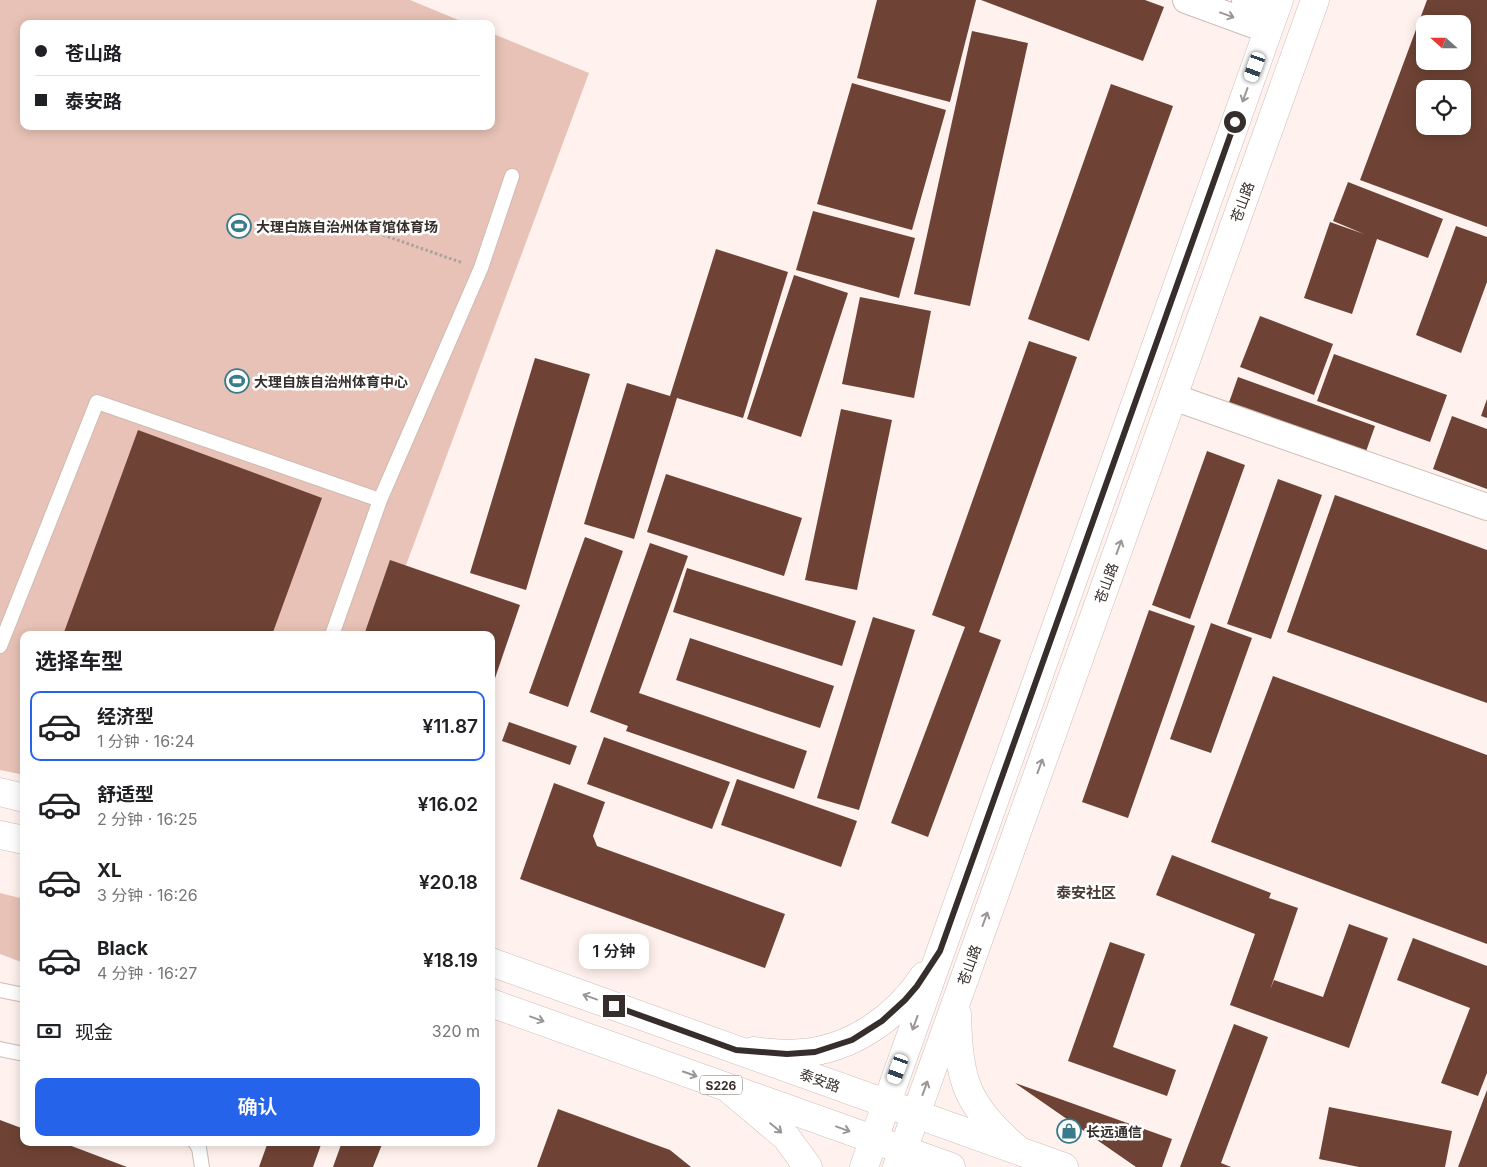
<!DOCTYPE html>
<html lang="zh">
<meta charset="utf-8">
<style>
:root{--surface:#fff;--page:#f2f2f2;--text:#202124;--muted:#757577;--line:#e0e0e0;--accent:#2563eb}
body{margin:0;font-family:Inter,"Noto Sans SC",sans-serif;background:var(--page);color:var(--text);height:100vh;display:flex;flex-direction:column;font-size:19px;white-space:nowrap}
*{box-sizing:border-box;margin:0}
p{font-size:16px;color:var(--muted)}
.icon{flex:none;width:28px;height:28px;fill:none;stroke:currentColor;stroke-width:2;stroke-linecap:round;stroke-linejoin:round}
.map{position:relative;flex:1;overflow:hidden}
.panel{position:absolute;left:20px;top:631px;width:475px;height:515px;display:flex;flex-direction:column;background:var(--surface);border-radius:10px;box-shadow:0 2px 12px #0003}
.panel>*{flex:none}
.guide{position:absolute;left:20px;top:20px;width:475px;height:110px;border-radius:10px;box-shadow:0 2px 12px #0003;display:grid;align-content:center;height:110px;padding:0 15px;background:var(--surface)}
.needle{width:32px;rotate:291deg}
.tools{position:absolute;left:1416px;top:15px;display:grid;gap:10px}
.tools a{display:grid;place-items:center;width:55px;height:55px;border-radius:10px;background:var(--surface);box-shadow:0 2px 12px #0003;font-size:25px}
.end{position:absolute;width:22px;height:22px;margin:-11px;border:6px solid #362e2b;background:#fff;box-shadow:0 0 0 2px #fff}
.from{border-radius:50%}
.bubble{position:absolute;height:35px;border-radius:10px;background:var(--surface);box-shadow:0 2px 12px #0003;font-size:16px;font-weight:600;line-height:35px;text-align:center}
.car{position:absolute;width:15px;height:30px;margin:-15px -8px;border-radius:6px;box-shadow:0 0 4px 1px #0007;background:linear-gradient(#fff 24%,#345 0 40%,#fff 0 76%,#345 0 86%,#fff 0)}
.guide b{display:flex;align-items:center;gap:18px;height:48px;font-size:19px}
.guide b+b{border-top:1px solid var(--line)}
.guide i{width:12px;height:12px;background:var(--text)}
ul{padding:0;list-style:none}
li{display:flex;align-items:center;gap:15px;height:70px;margin:0 10px 8px;padding:0 5px;border:2px solid transparent;border-radius:10px}
li div{flex:1}
li b{display:block;font-size:19px}
li em{font-style:normal;font-weight:600}
li.current{border-color:var(--accent)}
li>.icon{width:45px;height:45px;stroke-width:1.5}
h2{padding:0 15px;font-size:22px;line-height:60px}
.pay{display:flex;align-items:center;gap:12px;height:55px;padding:0 15px;font-size:19px}
.pay p{margin-inline-start:auto}
.action{display:flex;gap:10px;margin-top:auto;padding:10px 15px}
.action a{flex:1;height:58px;border-radius:10px;background:var(--accent);color:#fff;font-size:20px;font-weight:600;line-height:58px;text-align:center}
.map>svg:first-child{display:block}
.green{fill:#e8c2b6}
.building{fill:#6e4335;fill-rule:evenodd}
.lines{fill:none;stroke-linecap:round;stroke-linejoin:round}
.lane-casing{stroke:#cebbb4;stroke-width:16}
.street-casing{stroke:#cebbb4;stroke-width:28}
.secondary-casing{stroke:#cebbb4;stroke-width:29}
.primary-casing{stroke:#cebbb4;stroke-width:29}
.path{stroke:#aba19d;stroke-width:3;stroke-dasharray:2.5 2.5;stroke-linecap:butt}
.lane{stroke:#fff;stroke-width:14}
.street{stroke:#fff;stroke-width:26}
.secondary{stroke:#fff;stroke-width:28}
.primary{stroke:#fff;stroke-width:28}
.oneway{stroke:#9a9695}
.route{stroke:#362e2b;stroke-width:6}
.labels{text-anchor:middle;dominant-baseline:central;stroke-width:5;stroke-linejoin:round;paint-order:stroke}
.shield{fill:#fff;stroke:#726d6b;stroke-width:1}
.shield-label{font-size:12px;font-weight:bold;fill:#362e2b}
.street-label{font-size:14px;fill:#362e2b;stroke:#fff}
.poi-label{font-size:14px;font-weight:bold;fill:#362e2b;stroke:#fff;text-anchor:start}
.neighbourhood-label{font-size:15px;font-weight:bold;fill:#4b3b35;stroke:#fff}
</style>
<div class="map">
<svg width="1487" height="1167" viewBox="0 0 1487 1167">
<rect width="100%" height="100%" fill="#fff2ee"/>
<!-- green -->
<path class="green" d="M 0,0 L 410,0 L 468,24 L 24,24 L 24,126 L 491,126 L 491,33 L 589,73 L 380,635 L 24,635 L 24,775 L 0,770 Z
M 0,893 L 24,899 L 24,963 L 0,954 Z"/>
<!-- building -->
<path class="building" d="M 877,0 L 976,0 L 950,102 L 857,78 Z
M 981,0 L 1145,0 L 1164,7 L 1143,61 Z
M 1427,0 L 1487,0 L 1487,227 L 1360,180 ZM 1425,24 L 1462,24 L 1462,61 L 1425,61 ZM 1425,89 L 1462,89 L 1462,126 L 1425,126 Z
M 972,31 L 1028,43 L 970,306 L 914,294 Z
M 852,83 L 946,110 L 912,230 L 817,204 Z
M 1111,84 L 1173,106 L 1089,341 L 1028,319 Z
M 1348,182 L 1443,219 L 1428,258 L 1377,239 L 1352,314 L 1304,298 L 1330,222 L 1364,234 L 1333,221 Z
M 813,211 L 915,238 L 899,298 L 796,270 Z
M 1456,226 L 1487,237 L 1487,282 L 1461,353 L 1416,335 Z
M 716,249 L 788,272 L 743,418 L 677,398 L 634,539 L 584,524 L 627,383 L 670,396 Z
M 794,275 L 848,293 L 801,437 L 747,419 Z
M 860,297 L 931,311 L 914,398 L 842,384 Z
M 1260,316 L 1333,344 L 1314,395 L 1240,367 Z
M 1029,341 L 1077,357 L 979,632 L 1001,640 L 928,837 L 891,823 L 965,627 L 932,615 Z
M 1334,354 L 1447,395 L 1430,442 L 1317,401 Z
M 535,358 L 590,374 L 526,590 L 470,573 Z
M 1238,377 L 1375,426 L 1363,460 L 1226,411 Z
M 1487,399 L 1487,418 L 1481,416 Z
M 841,409 L 892,420 L 857,590 L 805,580 Z
M 1452,416 L 1487,429 L 1487,489 L 1433,469 Z
M 138,430 L 322,498 L 272,635 L 63,635 Z
M 1207,451 L 1245,465 L 1190,619 L 1152,605 Z
M 666,474 L 802,518 L 784,576 L 647,532 Z
M 1278,479 L 1322,495 L 1271,639 L 1227,624 Z
M 1335,495 L 1487,550 L 1487,703 L 1287,632 Z
M 585,537 L 623,551 L 568,707 L 529,693 Z
M 650,543 L 688,556 L 639,693 L 807,751 L 794,789 L 626,731 L 628,726 L 590,712 Z
M 390,560 L 520,605 L 492,687 L 491,635 L 364,635 Z
M 687,568 L 856,621 L 842,666 L 673,612 Z
M 1149,610 L 1195,626 L 1128,818 L 1082,802 Z
M 873,617 L 915,630 L 859,810 L 817,798 Z
M 1211,623 L 1252,638 L 1211,753 L 1170,739 Z
M 690,638 L 834,686 L 820,728 L 676,680 Z
M 1273,676 L 1487,755 L 1487,944 L 1211,842 Z
M 509,722 L 577,746 L 570,765 L 502,741 Z
M 604,737 L 730,782 L 712,829 L 587,784 Z
M 737,779 L 857,821 L 841,867 L 721,825 Z
M 554,783 L 605,802 L 593,836 L 597,846 L 785,914 L 765,968 L 520,879 Z
M 1172,855 L 1271,893 L 1269,898 L 1298,908 L 1270,990 L 1274,980 L 1323,997 L 1349,924 L 1388,938 L 1349,1048 L 1230,1005 L 1255,934 L 1156,895 Z
M 1413,938 L 1487,966 L 1487,1073 L 1478,1096 L 1441,1083 L 1470,1008 L 1397,980 Z
M 1110,942 L 1145,954 L 1113,1047 L 1176,1070 L 1167,1096 L 1068,1061 Z
M 1234,1024 L 1268,1037 L 1221,1163 L 1231,1167 L 1180,1167 Z
M 1015,1083 L 1172,1139 L 1162,1167 L 1136,1167 Z
M 1487,1090 L 1487,1167 L 1458,1167 Z
M 1329,1107 L 1452,1131 L 1445,1167 L 1359,1167 L 1319,1159 Z
M 558,1109 L 670,1150 L 691,1167 L 537,1167 Z
M 0,1120 L 24,1129 L 24,1142 L 61,1142 L 127,1167 L 0,1167 Z
M 268,1142 L 322,1142 L 313,1167 L 259,1167 Z
M 342,1142 L 383,1142 L 373,1167 L 333,1167 Z"/>
<g class="lines">
<!-- lane casing -->
<g class="lane-casing">
<path id="lane" d="M 332,635 L 380,500 L 481,268 L 512,176
M 0,646 L 97,402 L 380,500
M 0,990 L 24,995
M 0,1049 L 24,1054
M 195,1142 L 199,1148 L 202,1167"/>
</g>
<!-- street casing -->
<g class="street-casing">
<path id="street" d="M 1186,0 L 1268,30
M 1245,0 L 1275,11
M 1173,397 L 1487,507"/>
</g>
<!-- secondary casing -->
<g class="secondary-casing">
<path id="secondary" d="M 957,1014 C 959,1084 966,1104 1019,1151
M 753,1051 C 769,1053 786,1055 802,1053 C 852,1049 897,1017 924,976
M 730,1090 L 786,1137 L 808,1167
M 864,1167 L 1279,0
M 897,1167 L 1315,0"/>
</g>
<!-- primary casing -->
<g class="primary-casing">
<path id="primary" d="M 0,792 L 24,798
M 0,835 L 24,840
M 491,962 L 1064,1167
M 491,1003 L 951,1167"/>
</g>
<!-- path -->
<path class="path" d="M 383,235 L 463,263"/>
<!-- lane -->
<use href="#lane" class="lane"/>
<!-- street -->
<use href="#street" class="street"/>
<!-- secondary -->
<use href="#secondary" class="secondary"/>
<!-- primary -->
<use href="#primary" class="primary"/>
</g>
<!-- one-way arrows -->
<defs><path id="oneway-shaft" d="M-6 0H5M1.5-3L5.5 0L1.5 3" fill="none" stroke-width="1.6" stroke-linecap="round" stroke-linejoin="round" transform="scale(1.25)"/></defs>
<g class="oneway">
<use href="#oneway-shaft" transform="translate(1227 15) rotate(20)"/>
<use href="#oneway-shaft" transform="translate(1245 95) rotate(110)"/>
<use href="#oneway-shaft" transform="translate(1119 547) rotate(-70)"/>
<use href="#oneway-shaft" transform="translate(1040 766) rotate(-70)"/>
<use href="#oneway-shaft" transform="translate(985 919) rotate(-70)"/>
<use href="#oneway-shaft" transform="translate(590 997) rotate(-160)"/>
<use href="#oneway-shaft" transform="translate(537 1019) rotate(20)"/>
<use href="#oneway-shaft" transform="translate(915 1023) rotate(110)"/>
<use href="#oneway-shaft" transform="translate(690 1074) rotate(19)"/>
<use href="#oneway-shaft" transform="translate(925 1088) rotate(-70)"/>
<use href="#oneway-shaft" transform="translate(776 1128) rotate(40)"/>
<use href="#oneway-shaft" transform="translate(843 1129) rotate(20)"/>
</g>
<g class="lines">
<!-- route -->
<path class="route" d="M 614,1006 L 736,1050 L 787,1054 L 815,1052 L 852,1040 L 882,1021 L 905,1000 L 917,986 L 940,951 L 1235,122"/>
</g>
<!-- icons -->
<defs>
<g id="stadium-ring" transform="scale(1.25)"><circle r="9.5" fill="#fff" stroke="#397a8c" stroke-width="1.5"/><path d="M0-5a6.5 5 0 1 0 0 10a6.5 5 0 1 0 0-10ZM-3.5-1.8h7v3.6h-7Z" fill="#397a8c"/></g>
<g id="shop-ring" transform="scale(1.25)"><circle r="9.5" fill="#fff" stroke="#397a8c" stroke-width="1.5"/><path d="M-5-2.5h2.3a2.7 3.5 0 0 1 5.4 0H5L5.5 6h-11ZM-1.5-2.5h3a1.5 2.3 0 0 0-3 0Z" fill="#397a8c"/></g>
</defs>
<g fill-rule="evenodd">
<use href="#stadium-ring" x="239" y="226"/>
<use href="#stadium-ring" x="237" y="381"/>
<use href="#shop-ring" x="1069" y="1131"/>
</g>
<g class="labels">
<!-- shield labels -->
<rect class="shield" x="700" y="1075.5" width="42" height="19" rx="4"/>
<g class="shield-label">
<text x="721" y="1085">S226</text>
</g>
<!-- street labels -->
<g class="street-label">
<text transform="translate(1242 202) rotate(-70)">苍山路</text>
<text transform="translate(1106 583) rotate(-70)">苍山路</text>
<text transform="translate(969 965) rotate(-70)">苍山路</text>
<text transform="translate(820 1080) rotate(20)">泰安路</text>
</g>
<!-- poi labels -->
<g class="poi-label">
<text x="256" y="226">大理白族自治州体育馆体育场</text>
<text x="254" y="381">大理自族自治州体育中心</text>
<text x="1086" y="1131">长远通信</text>
</g>
<!-- neighbourhood labels -->
<g class="neighbourhood-label">
<text x="1086" y="892">泰安社区</text>
</g>
</g>
</svg>
<div class="tools">
<a><svg class="needle" viewBox="-14 -14 28 28"><path d="M0-13l5 13h-10z" fill="#e53935"/><path d="M0 13l5-13h-10z" fill="#757577"/></svg></a>
<a><svg class="icon" aria-label="locate" viewBox="0 0 24 24"><circle cx="12" cy="12" r="6"/><path d="M12 2v4M12 18v4M2 12h4M18 12h4"/></svg></a>
</div>
<i class="end from" style="left:1235px;top:122px"></i>
<i class="end" style="left:614px;top:1006px"></i>
<div class="bubble" style="left:579px;top:934px;width:70px">1 分钟</div>
<i class="car" style="left:1255px;top:67px;rotate:200deg"></i>
<i class="car" style="left:898px;top:1069px;rotate:200deg"></i>
<div class="guide">
<b><i class="from"></i>苍山路</b>
<b><i></i>泰安路</b>
</div>
<section class="panel">
<h2>选择车型</h2>
<ul>
<li class="current"><svg class="icon" aria-label="car" viewBox="0 0 24 24"><path d="M5 17H2v-5l4-1 3-4h7l3 4 3 1v5h-3M9 17h6M6 11h13"/><circle cx="7" cy="17" r="2"/><circle cx="17" cy="17" r="2"/></svg><div><b>经济型</b><p>1 分钟 · 16:24</p></div><em>¥11.87</em></li>
<li><svg class="icon" aria-label="car" viewBox="0 0 24 24"><path d="M5 17H2v-5l4-1 3-4h7l3 4 3 1v5h-3M9 17h6M6 11h13"/><circle cx="7" cy="17" r="2"/><circle cx="17" cy="17" r="2"/></svg><div><b>舒适型</b><p>2 分钟 · 16:25</p></div><em>¥16.02</em></li>
<li><svg class="icon" aria-label="car" viewBox="0 0 24 24"><path d="M5 17H2v-5l4-1 3-4h7l3 4 3 1v5h-3M9 17h6M6 11h13"/><circle cx="7" cy="17" r="2"/><circle cx="17" cy="17" r="2"/></svg><div><b>XL</b><p>3 分钟 · 16:26</p></div><em>¥20.18</em></li>
<li><svg class="icon" aria-label="car" viewBox="0 0 24 24"><path d="M5 17H2v-5l4-1 3-4h7l3 4 3 1v5h-3M9 17h6M6 11h13"/><circle cx="7" cy="17" r="2"/><circle cx="17" cy="17" r="2"/></svg><div><b>Black</b><p>4 分钟 · 16:27</p></div><em>¥18.19</em></li>
</ul>
<div class="pay"><svg class="icon" aria-label="cash" viewBox="0 0 24 24"><path d="M3 7h18v10H3z"/><circle cx="12" cy="12" r="2"/></svg>现金<p>320 m</p></div>
<div class="action"><a>确认</a></div>
</section>
</div>
